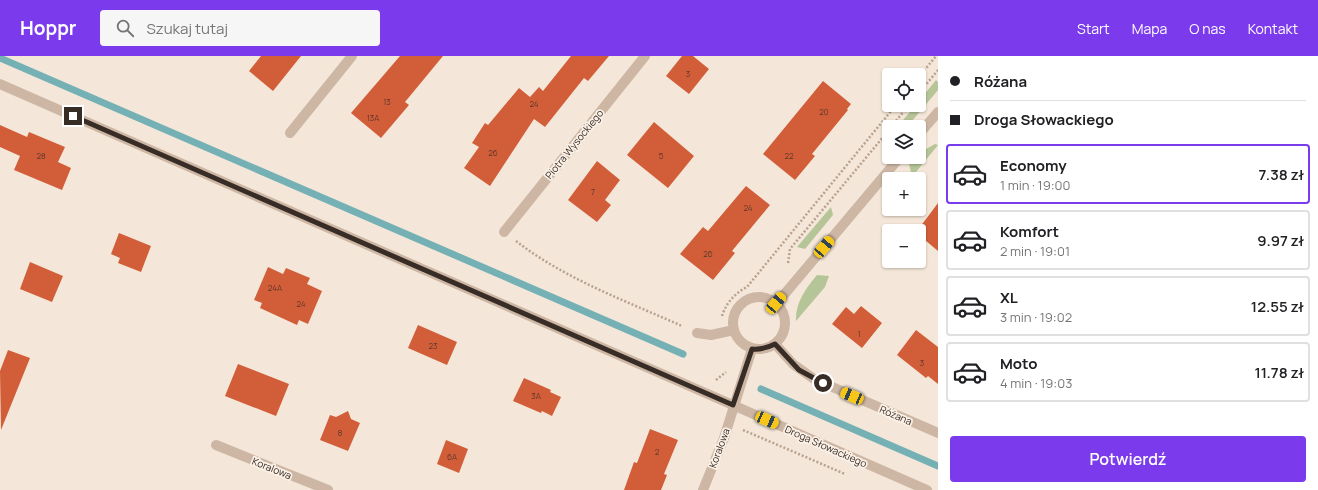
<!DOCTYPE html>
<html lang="pl">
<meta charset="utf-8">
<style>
:root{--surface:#fff;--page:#f6f6f6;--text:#202124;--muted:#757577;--line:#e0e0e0;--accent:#7c3aed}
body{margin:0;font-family:Manrope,sans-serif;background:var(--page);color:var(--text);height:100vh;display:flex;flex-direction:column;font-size:15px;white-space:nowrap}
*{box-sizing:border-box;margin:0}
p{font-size:13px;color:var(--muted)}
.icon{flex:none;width:22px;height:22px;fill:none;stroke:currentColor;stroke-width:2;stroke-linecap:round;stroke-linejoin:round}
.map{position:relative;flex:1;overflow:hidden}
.side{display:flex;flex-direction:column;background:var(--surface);width:380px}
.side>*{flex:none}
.guide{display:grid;align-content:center;height:88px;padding:0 12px;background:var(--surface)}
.buttons{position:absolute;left:882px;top:12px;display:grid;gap:8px}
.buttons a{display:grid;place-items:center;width:44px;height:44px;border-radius:4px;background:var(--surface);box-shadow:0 1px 3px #0004;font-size:20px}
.end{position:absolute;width:18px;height:18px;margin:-9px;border:5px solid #382c26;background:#fff;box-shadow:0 0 0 2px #fff}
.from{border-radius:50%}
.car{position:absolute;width:12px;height:24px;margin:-12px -6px;border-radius:5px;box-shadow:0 0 3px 1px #0007;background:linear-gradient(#f5c518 24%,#345 0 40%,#f5c518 0 76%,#345 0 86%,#f5c518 0)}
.guide b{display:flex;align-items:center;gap:14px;height:38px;font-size:15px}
.guide b+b{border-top:1px solid var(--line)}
.guide i{width:10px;height:10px;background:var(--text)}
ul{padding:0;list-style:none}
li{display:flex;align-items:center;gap:12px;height:60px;margin:0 8px 6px;padding:0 4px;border:2px solid var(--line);border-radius:4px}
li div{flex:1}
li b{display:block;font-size:15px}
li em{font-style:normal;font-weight:600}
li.on{border-color:var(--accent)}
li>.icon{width:36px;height:36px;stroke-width:1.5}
.primary-button{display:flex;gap:8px;margin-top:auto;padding:8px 12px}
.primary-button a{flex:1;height:46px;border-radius:4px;background:var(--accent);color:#fff;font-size:16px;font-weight:600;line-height:46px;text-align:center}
header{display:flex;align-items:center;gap:24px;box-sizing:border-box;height:56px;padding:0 20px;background:var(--accent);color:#fff}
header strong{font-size:19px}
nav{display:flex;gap:22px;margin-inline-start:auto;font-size:14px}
.search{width:280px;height:36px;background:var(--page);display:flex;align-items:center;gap:10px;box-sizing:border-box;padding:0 14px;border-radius:4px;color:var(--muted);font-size:15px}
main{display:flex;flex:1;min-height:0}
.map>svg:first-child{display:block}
.green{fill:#b6c598}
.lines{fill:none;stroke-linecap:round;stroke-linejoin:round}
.stream{stroke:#75b1b4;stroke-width:7}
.building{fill:#d25e39}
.path{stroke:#b9a18e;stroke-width:2.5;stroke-dasharray:2 2;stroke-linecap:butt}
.service{stroke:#cdb7a4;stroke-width:10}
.minor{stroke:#cdb7a4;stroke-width:10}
.route{stroke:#382c26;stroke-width:5}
.labels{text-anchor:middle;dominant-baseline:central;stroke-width:3.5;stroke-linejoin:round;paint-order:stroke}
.number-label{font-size:8px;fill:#5e382b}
.street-label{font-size:10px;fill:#382c26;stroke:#fbf1e6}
</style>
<header>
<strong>Hoppr</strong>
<div class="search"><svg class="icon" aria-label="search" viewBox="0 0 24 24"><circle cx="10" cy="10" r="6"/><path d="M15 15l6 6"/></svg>Szukaj tutaj</div>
<nav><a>Start</a><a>Mapa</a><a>O nas</a><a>Kontakt</a></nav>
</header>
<main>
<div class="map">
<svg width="938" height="434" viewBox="0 0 938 434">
<rect width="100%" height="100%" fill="#f4e7d9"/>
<!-- green -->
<path class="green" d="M 936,24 L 938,26 L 938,34 L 907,71 L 897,71 L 916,49 L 919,49 L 919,45 Z
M 935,88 L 938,89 L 912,121 L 909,108 L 915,101 L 919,101 L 919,97 Z
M 831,151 L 833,159 L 805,193 L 797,191 Z
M 817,219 L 829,220 L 825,231 L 796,265 C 795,247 806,232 817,219 Z"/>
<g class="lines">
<!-- stream -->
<path class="stream" d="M 0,2 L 683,298
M 761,333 L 938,410"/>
</g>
<!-- building -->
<path class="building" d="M 261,0 L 301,0 L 273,35 L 249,15 Z
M 400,0 L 443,0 L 405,46 L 409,49 L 381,82 L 351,57 Z
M 571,0 L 609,0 L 588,25 L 584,22 L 545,71 L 534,63 L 490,130 L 464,112 L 479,91 L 472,87 L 485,67 L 488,69 L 519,32 L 530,41 L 539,31 L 543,35 Z
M 682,0 L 693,0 L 709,13 L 689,38 L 666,20 Z
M 823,25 L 851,48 L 847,53 L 848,54 L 812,98 L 815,100 L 795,124 L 763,98 Z
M 654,66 L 694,100 L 668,132 L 627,99 Z
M 0,69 L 27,81 L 29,76 L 65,91 L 58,106 L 71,112 L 62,134 L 14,114 L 20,100 L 0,91 Z
M 597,105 L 620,124 L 605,144 L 611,149 L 597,166 L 568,144 Z
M 746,130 L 770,149 L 732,195 L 735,197 L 713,224 L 680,198 L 703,171 L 708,175 Z
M 938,147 L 938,195 L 919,179 L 919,175 L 917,175 Z
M 119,177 L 151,190 L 141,216 L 118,207 L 120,202 L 111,198 Z
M 30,206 L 63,220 L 52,246 L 20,233 Z
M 268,211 L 283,218 L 286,212 L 310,222 L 307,228 L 322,235 L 308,268 L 299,264 L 297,269 L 260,252 L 262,247 L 254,244 Z
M 861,250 L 882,267 L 862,292 L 832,268 L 846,251 L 854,258 Z
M 418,269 L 457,286 L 447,309 L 408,292 Z
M 916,274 L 938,291 L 938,328 L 928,320 L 926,322 L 897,299 Z
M 8,294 L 30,302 L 1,374 L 0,315 Z
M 238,308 L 289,328 L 276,360 L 225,340 Z
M 524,322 L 551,334 L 550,336 L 561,341 L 552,360 L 542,355 L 541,357 L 513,345 Z
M 348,355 L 351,363 L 360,367 L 348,395 L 320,384 L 330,359 L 336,361 Z
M 650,373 L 678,384 L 664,418 L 667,419 L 661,434 L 624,434 L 634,406 L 637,407 Z
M 446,384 L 468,393 L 459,417 L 437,408 Z"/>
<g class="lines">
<!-- path -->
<path class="path" d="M 919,21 L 936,0
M 919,37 L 938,14
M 891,71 L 909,49
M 516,185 C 565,223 626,245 682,270
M 788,207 L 790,193 L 889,74
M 722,260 C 726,247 735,237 747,231 L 896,49
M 716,324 L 726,316
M 743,374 L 845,418"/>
<!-- service -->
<path class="service" d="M 697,277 L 711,279 L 734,274"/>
<!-- minor -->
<path class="minor" d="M 0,28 L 927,434
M 290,77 L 352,0
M 919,78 L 938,56
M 504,176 L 645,0
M733 267a26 26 0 1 1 52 0a26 26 0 1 1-52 0Z
M 777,247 L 900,101
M 775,288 L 793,308 L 814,323 L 938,377
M 216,389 L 328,434
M 703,434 L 724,382 L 752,293"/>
</g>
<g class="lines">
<!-- route -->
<path class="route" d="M 73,60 L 733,349 L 752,293 C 761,294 767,292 775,288 L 799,314 L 823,327"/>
</g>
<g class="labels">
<!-- number labels -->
<g class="number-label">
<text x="688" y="17">3</text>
<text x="387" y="45">13</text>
<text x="534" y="47">24</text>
<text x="824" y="55">20</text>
<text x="373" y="61">13A</text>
<text x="493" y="96">26</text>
<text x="41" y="99">28</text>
<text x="661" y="99">5</text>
<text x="789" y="99">22</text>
<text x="593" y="135">7</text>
<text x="748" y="151">24</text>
<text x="708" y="197">26</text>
<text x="275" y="231">24A</text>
<text x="301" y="247">24</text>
<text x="859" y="277">1</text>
<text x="433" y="289">23</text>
<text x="922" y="306">3</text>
<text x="536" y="339">3A</text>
<text x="340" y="376">8</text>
<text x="657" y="395">2</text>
<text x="452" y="400">6A</text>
</g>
<!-- street labels -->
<g class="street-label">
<text transform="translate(574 88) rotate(-51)">Piotra Wysockiego</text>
<text transform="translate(896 359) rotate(23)">Różana</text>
<text transform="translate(826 390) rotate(24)">Droga Słowackiego</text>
<text transform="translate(719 392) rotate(-70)">Koralowa</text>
<text transform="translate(272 412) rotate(22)">Koralowa</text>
</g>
</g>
</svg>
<div class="buttons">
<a><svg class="icon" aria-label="locate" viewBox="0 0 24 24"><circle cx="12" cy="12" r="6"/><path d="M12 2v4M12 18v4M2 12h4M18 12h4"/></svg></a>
<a><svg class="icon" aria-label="layers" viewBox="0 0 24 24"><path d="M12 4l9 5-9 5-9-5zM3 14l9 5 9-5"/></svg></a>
<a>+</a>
<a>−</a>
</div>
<i class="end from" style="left:823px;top:327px"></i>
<i class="end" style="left:73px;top:60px"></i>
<i class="car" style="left:824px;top:191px;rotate:40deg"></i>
<i class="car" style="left:776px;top:247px;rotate:40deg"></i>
<i class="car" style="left:852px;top:340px;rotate:293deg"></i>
<i class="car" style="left:767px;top:364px;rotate:114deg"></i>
</div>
<section class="side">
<div class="guide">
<b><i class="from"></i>Różana</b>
<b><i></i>Droga Słowackiego</b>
</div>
<ul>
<li class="on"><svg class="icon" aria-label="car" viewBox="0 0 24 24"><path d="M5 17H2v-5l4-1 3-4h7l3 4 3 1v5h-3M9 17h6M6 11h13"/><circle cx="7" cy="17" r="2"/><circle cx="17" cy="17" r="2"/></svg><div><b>Economy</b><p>1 min · 19:00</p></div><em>7.38 zł</em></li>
<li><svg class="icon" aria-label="car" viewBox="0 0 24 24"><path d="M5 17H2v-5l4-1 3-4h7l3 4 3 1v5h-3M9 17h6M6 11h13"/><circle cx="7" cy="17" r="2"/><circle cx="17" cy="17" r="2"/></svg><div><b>Komfort</b><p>2 min · 19:01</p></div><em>9.97 zł</em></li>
<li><svg class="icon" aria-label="car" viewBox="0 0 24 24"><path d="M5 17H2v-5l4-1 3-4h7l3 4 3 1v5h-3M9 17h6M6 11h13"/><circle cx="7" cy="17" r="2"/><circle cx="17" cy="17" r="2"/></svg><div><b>XL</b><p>3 min · 19:02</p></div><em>12.55 zł</em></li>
<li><svg class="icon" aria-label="car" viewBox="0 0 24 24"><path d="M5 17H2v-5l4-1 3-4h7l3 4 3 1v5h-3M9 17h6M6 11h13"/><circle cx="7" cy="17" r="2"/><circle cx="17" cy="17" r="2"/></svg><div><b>Moto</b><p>4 min · 19:03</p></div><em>11.78 zł</em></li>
</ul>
<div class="primary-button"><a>Potwierdź</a></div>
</section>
</main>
